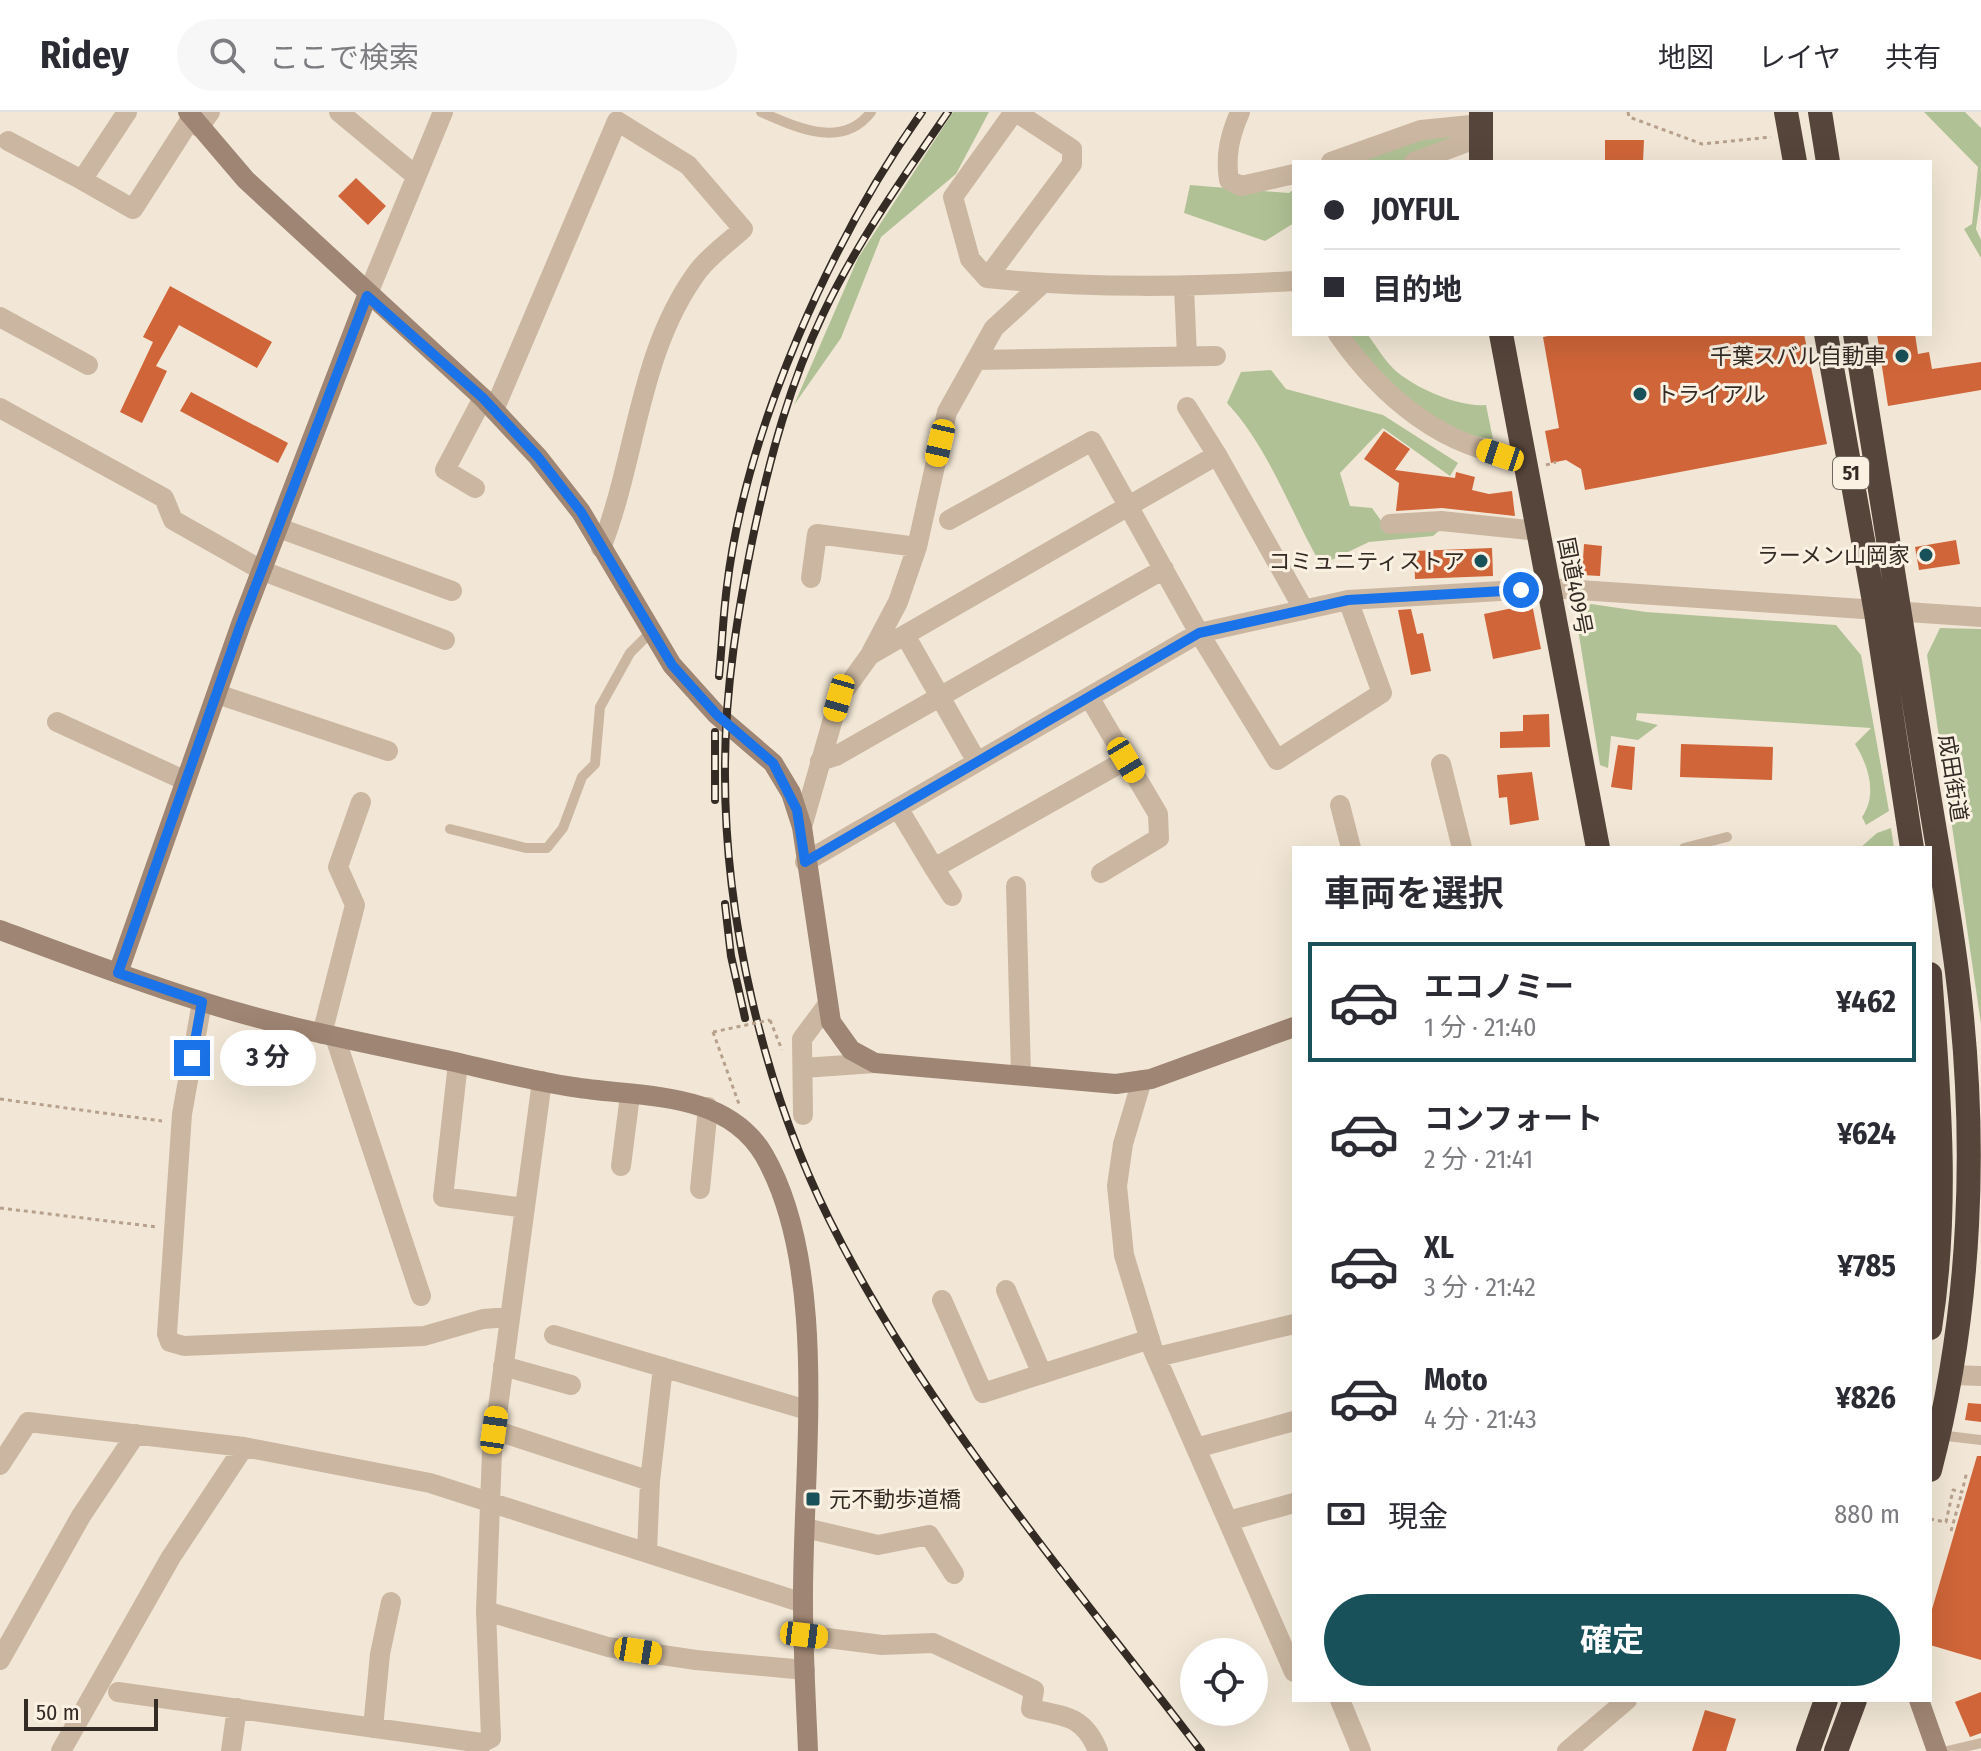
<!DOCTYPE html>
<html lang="ja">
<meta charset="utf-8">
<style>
:root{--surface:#fff;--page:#f7f7f7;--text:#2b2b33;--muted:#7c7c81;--line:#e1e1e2;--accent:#185159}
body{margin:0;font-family:"Fira Sans Condensed","Noto Sans JP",sans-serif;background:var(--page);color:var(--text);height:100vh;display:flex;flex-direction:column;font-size:30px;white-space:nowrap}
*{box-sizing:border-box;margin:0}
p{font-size:26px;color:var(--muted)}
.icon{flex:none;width:44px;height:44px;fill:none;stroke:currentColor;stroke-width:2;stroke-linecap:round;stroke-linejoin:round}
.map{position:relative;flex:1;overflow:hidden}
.drawer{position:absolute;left:1292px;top:734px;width:640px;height:856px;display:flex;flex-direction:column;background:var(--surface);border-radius:0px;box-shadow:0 8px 32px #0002}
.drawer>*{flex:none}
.top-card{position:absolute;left:1292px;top:48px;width:640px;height:176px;border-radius:0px;box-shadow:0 8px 32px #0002;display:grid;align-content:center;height:176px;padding:0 32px;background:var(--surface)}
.fabs{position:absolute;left:1180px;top:1526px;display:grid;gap:16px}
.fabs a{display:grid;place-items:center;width:88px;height:88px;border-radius:50%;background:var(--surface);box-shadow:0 8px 32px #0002;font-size:40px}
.scale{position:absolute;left:24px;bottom:20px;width:134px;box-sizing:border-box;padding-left:8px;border:4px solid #352b25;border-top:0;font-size:22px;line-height:28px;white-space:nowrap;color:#352b25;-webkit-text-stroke:6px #faf1e2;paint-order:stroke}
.end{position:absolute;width:36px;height:36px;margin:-18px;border:10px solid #1a73e8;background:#fff;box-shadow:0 0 0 4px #fff}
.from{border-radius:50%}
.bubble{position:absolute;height:56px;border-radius:28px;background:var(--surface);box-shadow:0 8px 32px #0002;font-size:26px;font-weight:700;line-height:56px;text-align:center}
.car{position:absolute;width:24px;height:48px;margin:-24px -12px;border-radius:10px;box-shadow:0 0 6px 2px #0007;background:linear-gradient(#f5c518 24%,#345 0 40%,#f5c518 0 76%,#345 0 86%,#f5c518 0)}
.top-card b{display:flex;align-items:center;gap:28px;height:76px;font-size:30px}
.top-card b+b{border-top:2px solid var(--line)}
.top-card i{width:20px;height:20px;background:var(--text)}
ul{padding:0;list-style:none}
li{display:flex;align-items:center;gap:24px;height:120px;margin:0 16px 12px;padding:0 16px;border:4px solid transparent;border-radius:0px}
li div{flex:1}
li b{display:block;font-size:30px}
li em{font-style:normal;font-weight:700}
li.selected{border-color:var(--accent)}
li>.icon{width:72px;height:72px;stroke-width:1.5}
h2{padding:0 32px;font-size:36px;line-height:96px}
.pay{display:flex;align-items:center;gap:20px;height:88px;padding:0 32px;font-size:30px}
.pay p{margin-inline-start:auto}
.action{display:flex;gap:16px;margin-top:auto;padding:16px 32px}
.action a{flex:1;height:92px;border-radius:48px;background:var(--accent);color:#fff;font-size:32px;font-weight:700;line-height:92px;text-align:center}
header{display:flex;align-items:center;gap:48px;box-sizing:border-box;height:112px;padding:0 40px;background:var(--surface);border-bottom:2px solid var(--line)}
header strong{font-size:38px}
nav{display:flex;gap:44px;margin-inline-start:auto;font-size:28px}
.search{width:560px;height:72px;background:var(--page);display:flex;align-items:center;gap:20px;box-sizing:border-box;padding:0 28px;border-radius:44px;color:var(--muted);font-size:30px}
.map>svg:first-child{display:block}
.green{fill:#b0c295}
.building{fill:#cf6538}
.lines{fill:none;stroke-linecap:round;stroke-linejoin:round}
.path{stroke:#b7a18c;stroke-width:3;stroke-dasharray:4 4;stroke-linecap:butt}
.lane{stroke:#cbb7a1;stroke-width:10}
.street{stroke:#cbb7a1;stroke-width:20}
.secondary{stroke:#9f8573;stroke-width:20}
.highway{stroke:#56453b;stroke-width:24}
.rail-casing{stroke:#352b25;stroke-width:8}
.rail{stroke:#faf1e2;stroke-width:5;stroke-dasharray:15;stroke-linecap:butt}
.path-bridge{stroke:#b7a18c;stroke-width:3;stroke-dasharray:4 4;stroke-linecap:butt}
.route{stroke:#1a73e8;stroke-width:10}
.poi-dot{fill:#185159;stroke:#faf1e2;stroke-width:3}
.labels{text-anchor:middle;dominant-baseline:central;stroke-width:6;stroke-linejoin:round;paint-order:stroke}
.shield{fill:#faf1e2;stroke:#70665e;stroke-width:2}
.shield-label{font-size:20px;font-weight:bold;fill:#352b25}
.poi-label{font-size:22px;fill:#352b25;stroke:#faf1e2;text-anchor:end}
.street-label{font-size:22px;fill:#352b25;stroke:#faf1e2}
</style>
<header>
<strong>Ridey</strong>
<div class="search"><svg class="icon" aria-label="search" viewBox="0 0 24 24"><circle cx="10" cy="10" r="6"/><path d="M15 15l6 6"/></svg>ここで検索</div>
<nav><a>地図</a><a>レイヤ</a><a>共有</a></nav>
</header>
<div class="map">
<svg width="1981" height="1639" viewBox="0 0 1981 1639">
<rect width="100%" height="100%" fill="#f2e7d6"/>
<!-- green -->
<path class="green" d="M 953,0 L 989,0 L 956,62 L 881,125 L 841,226 L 794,293 L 858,146 Z
M 1924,0 L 1965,0 L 1981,16 L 1981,83 L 1976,117 L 1981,128 L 1981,146 L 1964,117 L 1972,112 L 1978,55 Z
M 1446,23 L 1455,25 L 1452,43 L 1443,50 L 1349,50 L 1394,33 Z
M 1190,73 L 1289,81 L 1294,77 L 1294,111 L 1265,129 L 1184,101 Z
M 1345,222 L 1367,222 C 1375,232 1381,243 1390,253 C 1408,274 1460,296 1486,293 L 1493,327 C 1440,324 1377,262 1345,222 Z
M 1271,258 L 1286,277 L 1383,303 L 1458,351 L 1450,364 L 1383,316 L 1340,361 L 1350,394 L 1372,396 L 1387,417 L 1441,417 L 1433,424 L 1369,430 L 1321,453 C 1290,399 1269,336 1227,291 L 1241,260 Z
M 1591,492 L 1646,500 L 1836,513 L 1861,543 L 1889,699 L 1866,713 L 1862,705 C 1878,682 1868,653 1855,632 L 1871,616 L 1637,601 L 1636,608 L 1658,613 L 1638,628 L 1611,624 L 1608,656 L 1600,653 L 1577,511 L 1580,499 Z
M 1940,516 L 1981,517 L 1981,912 L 1927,543 Z
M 1891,716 L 1894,736 L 1860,736 L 1877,721 Z"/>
<!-- building -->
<path class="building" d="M 1605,28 L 1644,28 L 1643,50 L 1605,50 Z
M 356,66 L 386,94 L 368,113 L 338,84 Z
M 170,174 L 272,230 L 257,256 L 179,213 L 156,254 L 167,259 L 142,311 L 120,300 L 153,230 L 143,225 Z
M 1558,222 L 1804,222 L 1827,332 L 1585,378 L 1581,357 L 1566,348 L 1551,351 L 1545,319 L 1559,316 L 1543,225 Z
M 1877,222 L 1915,222 L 1918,242 L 1929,240 L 1932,257 L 1981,250 L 1981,278 L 1888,294 Z
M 191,280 L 288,331 L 278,351 L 180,299 Z
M 1384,319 L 1410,337 L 1395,358 L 1455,366 L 1456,360 L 1475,365 L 1472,378 L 1489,382 L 1512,379 L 1515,404 L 1442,396 L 1396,399 L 1399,371 L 1364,347 Z
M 1956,428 L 1960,452 L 1919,458 L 1915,435 Z
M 1584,432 L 1602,434 L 1600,464 L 1582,463 Z
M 1492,436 L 1493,464 L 1415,467 L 1414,439 Z
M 1532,492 L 1541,537 L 1493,547 L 1484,502 Z
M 1411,497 L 1417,522 L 1423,521 L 1431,559 L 1411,563 L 1398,498 Z
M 1549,602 L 1550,635 L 1500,636 L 1500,620 L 1523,619 L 1523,603 Z
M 1681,632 L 1773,635 L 1772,668 L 1680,665 Z
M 1618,633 L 1635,635 L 1632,678 L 1611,675 Z
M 1532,660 L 1539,708 L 1510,713 L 1507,685 L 1499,686 L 1497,663 Z
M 1968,1291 L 1981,1292 L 1981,1310 L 1965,1308 Z
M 1977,1344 L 1981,1344 L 1981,1548 L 1930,1533 L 1930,1504 Z
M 1981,1580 L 1981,1621 L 1970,1625 L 1955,1590 Z
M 1705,1598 L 1736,1607 L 1726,1639 L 1692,1639 Z"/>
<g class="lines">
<!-- path -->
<path class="path" d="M 1628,0 L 1629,5 L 1702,32 L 1771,25
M 1546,353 L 1556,350
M 770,908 L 782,938
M 713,920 L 739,992
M 0,987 L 162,1009
M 0,1096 L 157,1115
M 1930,1407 L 1946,1410 L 1953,1378 L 1962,1380 L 1967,1359
M 1951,1419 L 1962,1380"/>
<!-- lane -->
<path class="lane" d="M 761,0 C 796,15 842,38 871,0
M 450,717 L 526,736 L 547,736 L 563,716 L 582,665 L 595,652 L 600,595 L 630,541 L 650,521
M 1684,736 L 1727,725
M 1939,1323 L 1981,1328
M 1947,1639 L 1981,1631"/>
<!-- street -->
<path class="street" d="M 127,0 L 82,68 L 133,97 L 192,5
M 339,0 L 416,64
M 1014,0 L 953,85 L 970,147 L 987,166 C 1089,177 1192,175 1294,169
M 1240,0 C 1230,23 1225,43 1229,68 L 1241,74 L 1294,62
M 199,15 L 210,0
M 8,29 L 82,68
M 1331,50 L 1421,18 L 1481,12
M 1414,50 L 1481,25
M 987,166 L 1072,52 L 1072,37 L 1016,0
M 1184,175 L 1187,244
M 367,184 L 443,0
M 0,205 L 88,253
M 1338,222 C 1381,284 1445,339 1524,345
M 976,248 L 1216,244
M 0,296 L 164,386 L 173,408 L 263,459 L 445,528
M 494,298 L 617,9 L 688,53 L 743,117 C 729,130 710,143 698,159 C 638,240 637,345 601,436
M 1217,343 L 1304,498
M 475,376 L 445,358 L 483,286
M 949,408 L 1092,329 L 1199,521 L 1277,648 L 1382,581 L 1348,488
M 1390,412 L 1441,409 L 1538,419
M 279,416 L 452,479
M 811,466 L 817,422 L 917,435
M 905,523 L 977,650
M 871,541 L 898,490 L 917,435 L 947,300 L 994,216 L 1042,172
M 217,582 L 388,639
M 1089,585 L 1158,702 L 1159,726 L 1101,761
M 57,610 L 186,669
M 820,649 L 836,644 L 1164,457
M 1441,652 L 1462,736
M 1340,693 L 1351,736
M 898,696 L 934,756 L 1126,648
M 802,715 L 839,586 L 870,543 L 1217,343 L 1187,295
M 805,750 L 1199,521 L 1348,488 L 1550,476 L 1981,505
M 934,756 L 952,784
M 1016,774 L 1021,963
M 202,890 L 182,1002 L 167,1222 L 170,1230 L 184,1234 L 424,1224 L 483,1207 L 510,1205
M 322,922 L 355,793 L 338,755 L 361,690
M 335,925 L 421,1184
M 458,951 L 443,1085 L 525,1096
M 803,956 L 875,951
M 1142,968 L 1123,1032 L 1117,1074 L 1124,1143 L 1153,1238 L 1294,1560
M 803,1003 L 802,927 L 828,892
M 621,1054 L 630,983
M 700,1077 L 708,995
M 1006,1178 L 1042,1262
M 942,1188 L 983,1281 L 1150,1227
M 554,1223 L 807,1298
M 1157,1245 L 1294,1212
M 503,1254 L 571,1273
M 1953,1263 L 1981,1264
M 494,1318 L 650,1369
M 1196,1336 L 1294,1309
M 0,1353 L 28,1310 L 244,1335
M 1228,1409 L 1294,1391
M 805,1416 L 878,1433 L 929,1423 L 954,1462
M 647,1440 L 650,1369 L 663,1255
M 486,1499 L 608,1535 L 696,1548 L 805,1558
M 804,1523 L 882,1533 L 933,1531 L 1034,1578 L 1031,1597 C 1065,1604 1084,1604 1098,1639
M 0,1548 L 81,1404 L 136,1322
M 118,1580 L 482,1631 L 491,1626 L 486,1499 L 492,1340 L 542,969
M 1340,1588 L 1361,1639
M 373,1616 L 380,1542 L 391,1490
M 61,1639 L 171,1445 L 244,1335 L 430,1371 L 803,1491
M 231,1639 L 237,1596
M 1567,1639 L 1627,1588"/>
<!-- secondary -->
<path class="secondary" d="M 188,0 L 246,68 L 483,286 L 538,345 L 581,400 L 672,553 L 717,603 L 773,651 L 791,681 L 802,715 L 831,910 L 851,938 L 875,951 L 1116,972 L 1151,967 L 1294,915
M 0,818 C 67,843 133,868 200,889 C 284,916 370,932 455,950 C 494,959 533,969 573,975 C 640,986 725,977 764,1043 C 831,1159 802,1359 803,1490 C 803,1540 806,1590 808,1639
M 118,861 L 241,512 L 367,184
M 1919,1588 L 1937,1639"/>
<!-- highway -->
<path class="highway" d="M 1786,0 L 1795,50
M 1820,0 L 1828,50
M 1481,50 L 1481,0
M 1501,222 L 1598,736
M 1826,222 L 1876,501 L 1912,736
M 1855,222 C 1877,363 1900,504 1923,646 C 1934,717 1948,789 1957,860 C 1978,1026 1972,1197 1930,1358
M 1930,862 C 1939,980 1949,1098 1930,1216
M 1808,1639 L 1826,1588
M 1836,1639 L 1855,1588"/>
<!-- rail casing -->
<g class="rail-casing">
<path id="rail" d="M 948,0 C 903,66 857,130 823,202 C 790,271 770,345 754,420 C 738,497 725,576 725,656 C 724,805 763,974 829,1107 C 925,1300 1071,1468 1201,1639
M 719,564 C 722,534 723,504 727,474 C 746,317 831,128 922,0
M 715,688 L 715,620
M 725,792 L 731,844 L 745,906"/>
</g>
<!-- rail -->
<use href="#rail" class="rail"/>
<!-- path-bridge -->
<path class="path-bridge" d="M 713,920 L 770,908"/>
</g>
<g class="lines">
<!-- route -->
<path class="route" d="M 192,946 L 202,890 L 118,861 L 241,512 L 367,184 L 483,286 L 538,345 L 581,400 L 672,553 L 717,603 L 773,651 L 797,698 L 805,750 L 1199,521 L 1348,488 L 1521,478"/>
</g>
<!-- markers -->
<g class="poi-dot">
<circle cx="1902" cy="244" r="8"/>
<circle cx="1640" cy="282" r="8"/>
<circle cx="1926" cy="443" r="8"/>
<circle cx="1481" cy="449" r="8"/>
<rect x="805" y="1379" width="16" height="16" rx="4"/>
</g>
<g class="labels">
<!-- shield labels -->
<rect class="shield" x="1833" y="345" width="36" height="32" rx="6"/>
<g class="shield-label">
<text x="1851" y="361">51</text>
</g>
<!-- poi labels -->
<g class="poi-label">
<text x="1886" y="244">千葉スバル自動車</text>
<text x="1656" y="282" text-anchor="start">トライアル</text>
<text x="1910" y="443">ラーメン山岡家</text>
<text x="1465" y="449">コミュニティストア</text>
<text x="829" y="1387" text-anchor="start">元不動歩道橋</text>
</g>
<!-- street labels -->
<g class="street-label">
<text transform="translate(1575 474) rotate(79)">国道409号</text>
<text transform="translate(1953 666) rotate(81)">成田街道</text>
</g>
</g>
</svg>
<div class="fabs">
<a><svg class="icon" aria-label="locate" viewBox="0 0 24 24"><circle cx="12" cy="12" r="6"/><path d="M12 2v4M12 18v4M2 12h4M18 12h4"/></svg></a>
</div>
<div class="scale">50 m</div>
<i class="end from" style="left:1521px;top:478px"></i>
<i class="end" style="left:192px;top:946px"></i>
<div class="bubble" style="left:220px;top:918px;width:96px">3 分</div>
<i class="car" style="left:940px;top:331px;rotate:193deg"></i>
<i class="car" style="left:1500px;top:343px;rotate:288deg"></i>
<i class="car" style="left:839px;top:586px;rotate:196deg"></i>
<i class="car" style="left:1126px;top:648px;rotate:149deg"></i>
<i class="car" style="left:494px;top:1318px;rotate:8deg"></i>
<i class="car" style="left:804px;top:1523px;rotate:97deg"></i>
<i class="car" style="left:638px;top:1539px;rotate:99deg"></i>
<div class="top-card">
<b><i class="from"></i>JOYFUL</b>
<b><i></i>目的地</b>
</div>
<section class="drawer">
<h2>車両を選択</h2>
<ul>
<li class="selected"><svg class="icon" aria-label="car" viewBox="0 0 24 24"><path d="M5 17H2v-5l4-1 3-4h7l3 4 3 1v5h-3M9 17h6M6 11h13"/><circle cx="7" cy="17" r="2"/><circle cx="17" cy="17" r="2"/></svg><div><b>エコノミー</b><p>1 分 · 21:40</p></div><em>¥462</em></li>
<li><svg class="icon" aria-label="car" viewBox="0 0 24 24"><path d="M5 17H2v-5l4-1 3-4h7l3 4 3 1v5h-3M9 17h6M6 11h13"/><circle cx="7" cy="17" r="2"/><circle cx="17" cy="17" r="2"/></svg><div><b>コンフォート</b><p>2 分 · 21:41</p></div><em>¥624</em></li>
<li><svg class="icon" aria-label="car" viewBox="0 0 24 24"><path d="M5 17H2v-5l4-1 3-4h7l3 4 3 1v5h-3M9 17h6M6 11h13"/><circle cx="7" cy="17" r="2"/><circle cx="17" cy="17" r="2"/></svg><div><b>XL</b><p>3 分 · 21:42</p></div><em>¥785</em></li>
<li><svg class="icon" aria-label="car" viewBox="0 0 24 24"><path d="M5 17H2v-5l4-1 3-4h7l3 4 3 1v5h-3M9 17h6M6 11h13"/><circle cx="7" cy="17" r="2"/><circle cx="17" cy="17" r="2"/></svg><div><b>Moto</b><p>4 分 · 21:43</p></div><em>¥826</em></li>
</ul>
<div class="pay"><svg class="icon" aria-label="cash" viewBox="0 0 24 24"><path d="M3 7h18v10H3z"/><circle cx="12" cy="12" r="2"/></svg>現金<p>880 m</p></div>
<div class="action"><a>確定</a></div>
</section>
</div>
